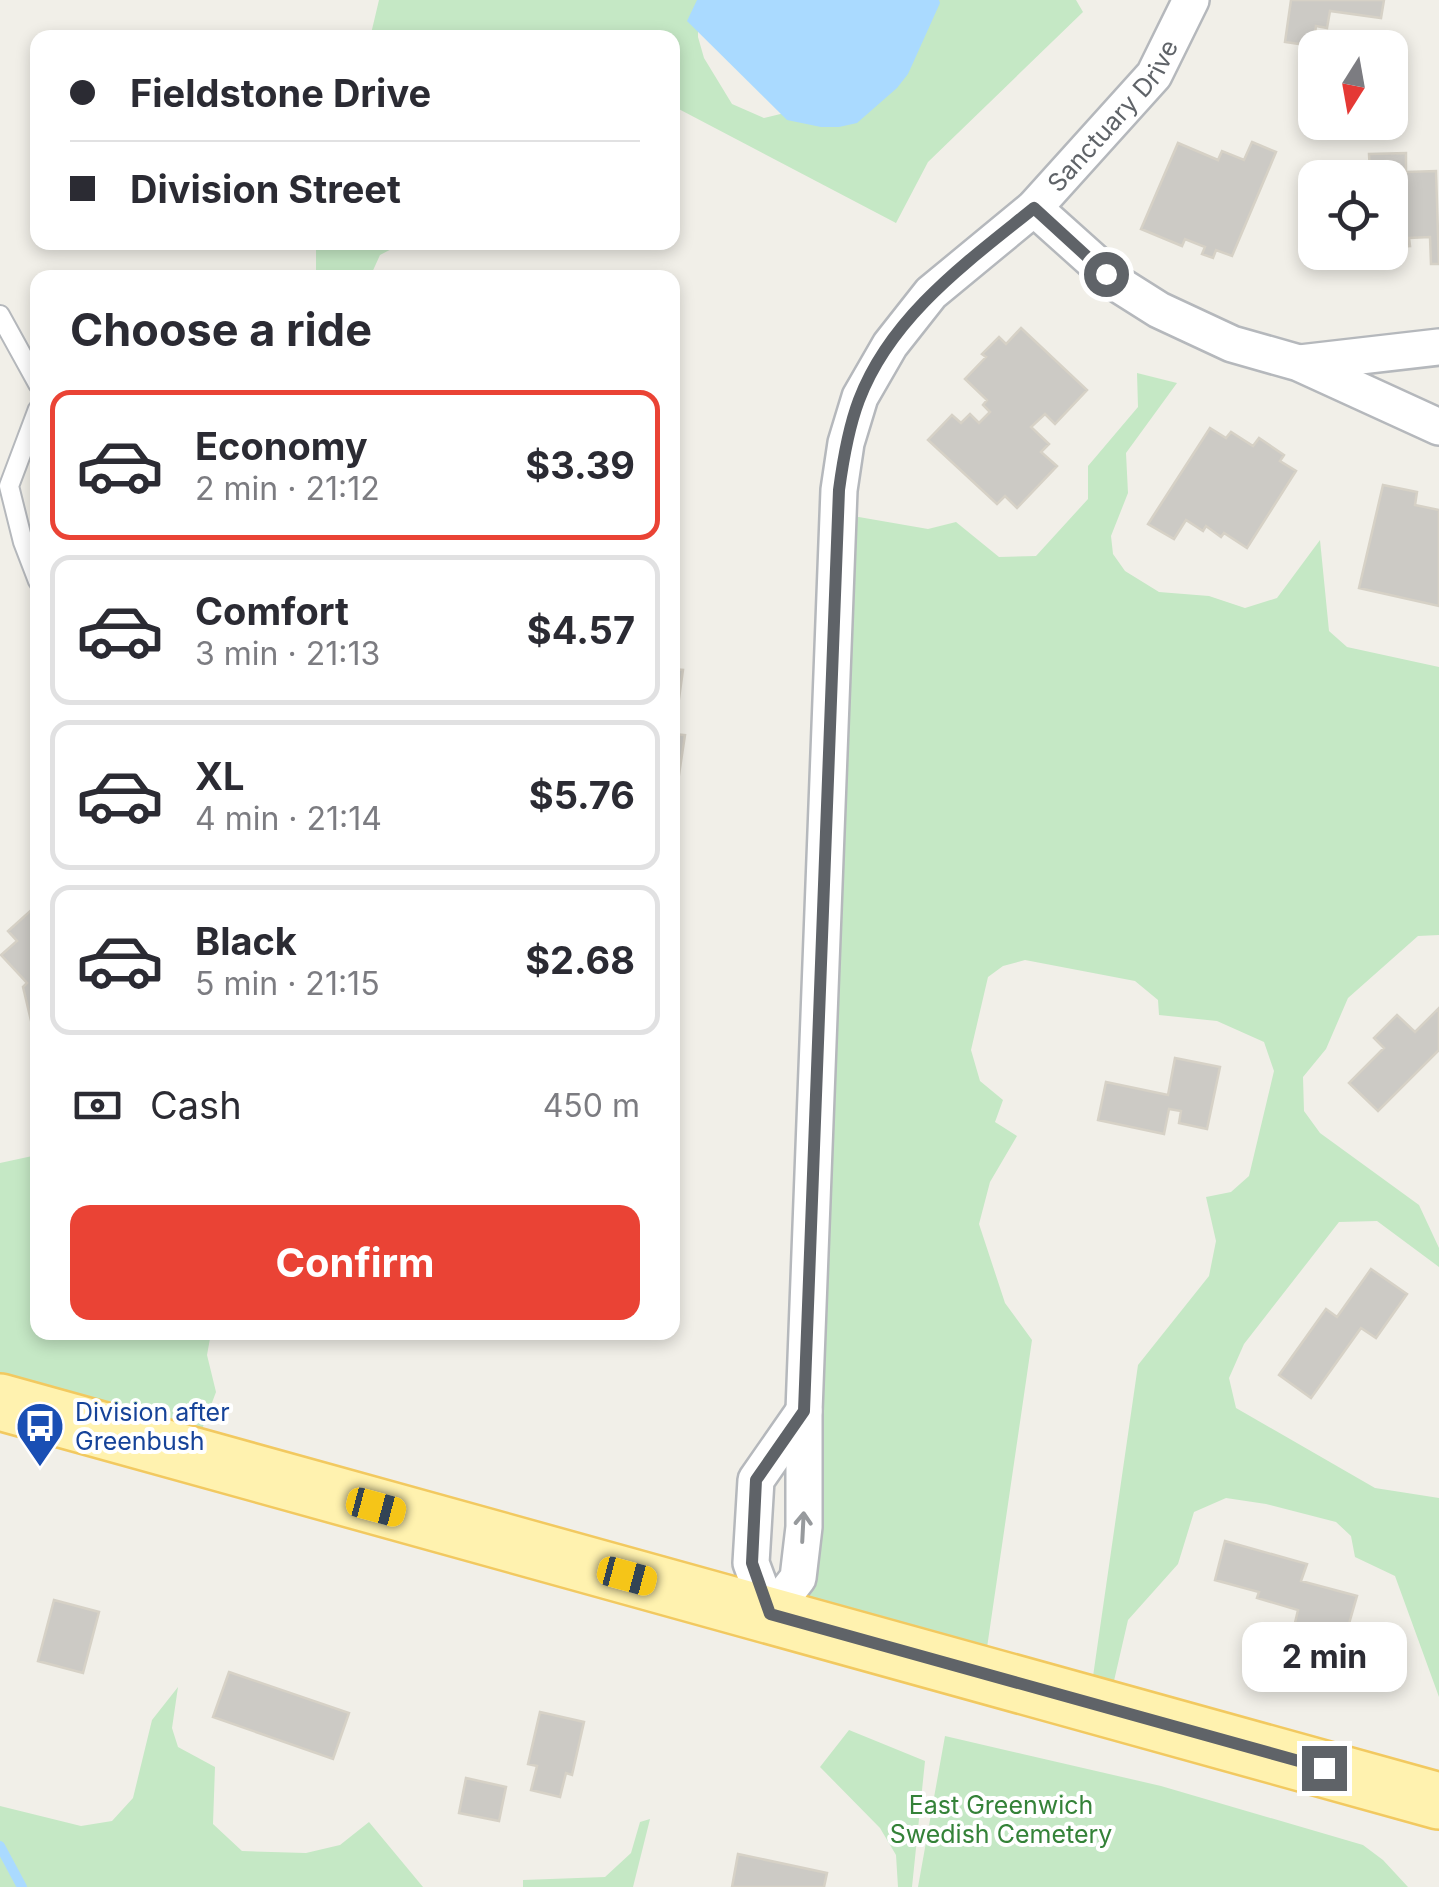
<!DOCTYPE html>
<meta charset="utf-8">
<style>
:root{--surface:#fff;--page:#f7f7f7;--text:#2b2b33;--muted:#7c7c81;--line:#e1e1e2;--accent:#ea4335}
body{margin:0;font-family:Inter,sans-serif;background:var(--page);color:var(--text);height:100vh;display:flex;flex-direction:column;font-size:38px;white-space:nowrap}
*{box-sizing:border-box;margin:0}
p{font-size:32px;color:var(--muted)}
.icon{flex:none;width:55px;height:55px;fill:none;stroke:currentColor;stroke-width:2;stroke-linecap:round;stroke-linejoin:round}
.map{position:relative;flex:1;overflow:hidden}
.side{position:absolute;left:30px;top:270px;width:650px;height:1070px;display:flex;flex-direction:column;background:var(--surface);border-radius:20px;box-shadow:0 5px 15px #0003}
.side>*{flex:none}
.banner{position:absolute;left:30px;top:30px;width:650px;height:220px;border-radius:20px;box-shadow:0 5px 15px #0003;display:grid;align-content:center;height:220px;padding:0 40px;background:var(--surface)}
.needle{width:65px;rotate:191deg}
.controls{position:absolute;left:1298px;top:30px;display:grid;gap:20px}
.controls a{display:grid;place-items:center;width:110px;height:110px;border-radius:20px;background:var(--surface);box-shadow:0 5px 15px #0003;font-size:50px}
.end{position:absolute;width:45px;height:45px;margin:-22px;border:12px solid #5f6368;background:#fff;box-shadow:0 0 0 5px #fff}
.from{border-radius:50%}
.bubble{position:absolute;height:70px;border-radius:20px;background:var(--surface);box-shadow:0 5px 15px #0003;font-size:32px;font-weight:700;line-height:70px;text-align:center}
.car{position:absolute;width:30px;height:60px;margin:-30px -15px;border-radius:12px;box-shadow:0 0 8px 2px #0007;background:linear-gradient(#f5c518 24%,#345 0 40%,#f5c518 0 76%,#345 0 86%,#f5c518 0)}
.banner b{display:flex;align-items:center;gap:35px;height:95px;font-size:38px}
.banner b+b{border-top:2px solid var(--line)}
.banner i{width:25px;height:25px;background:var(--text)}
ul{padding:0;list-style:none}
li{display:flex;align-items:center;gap:30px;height:150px;margin:0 20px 15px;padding:0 20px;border:5px solid var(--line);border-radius:20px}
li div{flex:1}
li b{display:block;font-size:38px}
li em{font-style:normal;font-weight:700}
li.active{border-color:var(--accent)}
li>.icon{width:90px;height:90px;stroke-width:1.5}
h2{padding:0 40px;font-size:45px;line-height:120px}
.pay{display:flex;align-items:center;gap:25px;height:110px;padding:0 40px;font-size:38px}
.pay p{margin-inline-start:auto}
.action{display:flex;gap:20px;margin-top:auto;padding:20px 40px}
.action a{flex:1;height:115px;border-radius:20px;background:var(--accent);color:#fff;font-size:40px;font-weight:700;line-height:115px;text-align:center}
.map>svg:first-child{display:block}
.green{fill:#c5e8c5}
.water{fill:#aadaff}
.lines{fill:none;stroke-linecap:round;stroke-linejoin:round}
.stream{stroke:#aadaff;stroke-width:10}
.building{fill:#cccac5;stroke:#d6d1c6;stroke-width:2.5}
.lane-casing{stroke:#b5b8bc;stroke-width:22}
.street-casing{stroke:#b5b8bc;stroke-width:40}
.primary-casing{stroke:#f2c960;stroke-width:60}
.lane{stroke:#fff;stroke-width:18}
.street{stroke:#fff;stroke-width:35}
.primary{stroke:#fff2af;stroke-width:55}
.oneway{stroke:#979a9d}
.route{stroke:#5f6368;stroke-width:12}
.labels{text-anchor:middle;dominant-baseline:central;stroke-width:8;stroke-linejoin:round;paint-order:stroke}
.street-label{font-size:25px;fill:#5f6368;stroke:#fff}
.transit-label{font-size:25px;fill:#164399;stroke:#fff;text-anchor:start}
.park-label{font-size:25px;fill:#348238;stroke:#fff}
</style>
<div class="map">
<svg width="1439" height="1887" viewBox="0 0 1439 1887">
<rect width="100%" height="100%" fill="#f1efe8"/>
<!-- green -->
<path class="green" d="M 379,0 L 698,0 L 698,37 L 704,58 L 732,104 L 764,118 L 859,95 L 916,0 L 1076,0 L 1083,12 L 928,162 L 896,223 L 673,106 L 672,38 L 370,38 Z
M 319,242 L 403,242 L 403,243 L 380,255 L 370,277 L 316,277 L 316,247 Z
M 1137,373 L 1177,383 L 1126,453 L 1128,493 L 1111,536 L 1113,554 L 1125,571 L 1159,592 L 1209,596 L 1245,608 L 1277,598 L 1320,540 L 1329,631 L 1347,647 L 1439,667 L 1439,935 L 1418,936 L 1348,998 L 1326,1049 L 1303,1077 L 1304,1111 L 1320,1133 L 1419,1205 L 1439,1248 L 1439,1267 L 1377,1221 L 1339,1222 L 1244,1344 L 1229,1378 L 1236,1408 L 1375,1488 L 1439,1498 L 1439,1697 L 1395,1576 L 1355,1557 L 1351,1536 L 1336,1522 L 1266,1504 L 1226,1498 L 1194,1512 L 1178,1564 L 1128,1620 L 1108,1707 L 1089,1704 L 1138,1365 L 1209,1276 L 1216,1241 L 1206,1197 L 1231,1192 L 1249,1176 L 1274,1071 L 1264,1042 L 1217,1021 L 1159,1015 L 1158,1000 L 1135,981 L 1025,960 L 1003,966 L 988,977 L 971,1050 L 980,1081 L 1003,1100 L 995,1122 L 1017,1136 L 990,1182 L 979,1224 L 1005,1303 L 1032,1340 L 983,1675 L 803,1628 L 853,516 L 928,529 L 956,522 L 999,557 L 1036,556 L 1088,499 L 1088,466 L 1138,407 Z
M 37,1155 L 38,1332 L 211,1333 L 207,1355 L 216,1392 L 198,1440 L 0,1383 L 0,1163 Z
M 178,1687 L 172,1728 L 178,1747 L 215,1767 L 213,1824 L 242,1851 L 306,1853 L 340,1845 L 369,1822 L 423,1887 L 0,1887 L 0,1806 L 81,1826 L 112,1821 L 133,1798 L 152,1720 Z
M 849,1730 L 925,1761 L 912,1887 L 898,1887 L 896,1855 L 880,1828 L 820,1767 Z
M 945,1736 L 1161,1786 L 1363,1845 L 1383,1860 L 1408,1887 L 918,1887 Z
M 650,1819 L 633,1887 L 523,1887 L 523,1880 L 605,1877 L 631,1853 L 640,1822 Z"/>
<!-- water -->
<path class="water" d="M 697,0 L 939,0 L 940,3 L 908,74 L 897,88 L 857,123 L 839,127 L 821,127 L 787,120 L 687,21 Z"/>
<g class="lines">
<!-- stream -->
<path class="stream" d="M 0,1846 L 22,1887"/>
</g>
<!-- building -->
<path class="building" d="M 1291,0 L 1384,0 L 1381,18 L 1330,11 L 1327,28 L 1316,26 L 1313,46 L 1285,42 Z
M 1252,142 L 1276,152 L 1232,256 L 1216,250 L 1213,258 L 1202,254 L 1205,247 L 1185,239 L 1182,246 L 1141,229 L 1178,143 L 1218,160 L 1222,151 L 1244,160 Z
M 1406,153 L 1406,172 L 1436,171 L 1439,264 L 1431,264 L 1430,237 L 1409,238 L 1410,246 L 1395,247 L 1396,261 L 1360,263 L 1360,252 L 1390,252 L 1390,178 L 1357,178 L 1357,173 L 1370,173 L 1369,154 Z
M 1021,328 L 1087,390 L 1055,424 L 1045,414 L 1031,427 L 1049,444 L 1041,452 L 1057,466 L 1017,508 L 1005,496 L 997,504 L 928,440 L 952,415 L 961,423 L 970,414 L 979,423 L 990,412 L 983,405 L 987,400 L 965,379 L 986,357 L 982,354 L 999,337 L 1006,344 Z
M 1210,428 L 1226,438 L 1231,432 L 1253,446 L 1259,438 L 1284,455 L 1280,461 L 1296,471 L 1247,548 L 1224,533 L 1221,537 L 1206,526 L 1203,531 L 1186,520 L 1174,539 L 1148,524 Z
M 1383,485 L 1417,492 L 1415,505 L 1439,510 L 1439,606 L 1359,588 Z
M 672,669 L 683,670 L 674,734 L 685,735 L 675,801 L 672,800 Z
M 38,904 L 38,1050 L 23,987 L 27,983 L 1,955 L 17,941 L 8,931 Z
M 1439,1008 L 1439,1050 L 1378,1111 L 1349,1083 L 1384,1048 L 1374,1038 L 1397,1015 L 1415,1032 Z
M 1175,1058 L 1220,1067 L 1207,1129 L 1179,1123 L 1181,1111 L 1169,1109 L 1164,1134 L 1098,1120 L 1106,1082 L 1168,1095 Z
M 1371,1269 L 1407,1294 L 1376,1338 L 1361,1328 L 1311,1398 L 1279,1375 L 1326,1309 L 1337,1317 Z
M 1225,1541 L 1307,1564 L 1301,1581 L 1357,1596 L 1344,1641 L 1294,1627 L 1298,1610 L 1257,1598 L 1259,1592 L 1215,1580 Z
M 54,1600 L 99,1612 L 83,1673 L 38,1661 Z
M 229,1672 L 349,1713 L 333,1759 L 213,1717 Z
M 540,1712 L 584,1722 L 572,1775 L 566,1773 L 560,1797 L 531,1790 L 537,1766 L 528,1764 Z
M 466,1778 L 506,1787 L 499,1821 L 459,1813 Z
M 738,1854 L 827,1873 L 824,1887 L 732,1887 Z"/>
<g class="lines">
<!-- lane casing -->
<g class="lane-casing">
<path id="lane" d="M 0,315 L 38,384
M 38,409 L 9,486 L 23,542 L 38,581"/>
</g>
<!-- street casing -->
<g class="street-casing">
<g id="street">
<path d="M 1034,208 L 1121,286 L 1159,310 L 1232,344 L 1299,363 L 1439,427"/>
<path d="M 1300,363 L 1439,347"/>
<path id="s1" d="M 770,1614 L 798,1578 L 804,1527 L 804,1411 L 839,490 L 846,443 L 860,397 L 890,345 L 931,293 L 1034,208 L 1154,75 L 1191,0"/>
<path d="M 770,1614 L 751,1563 L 756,1480 L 804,1411"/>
</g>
</g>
<!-- primary casing -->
<g class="primary-casing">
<path id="primary" d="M 0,1402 L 1439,1801"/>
</g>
<!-- lane -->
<use href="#lane" class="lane"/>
<!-- street -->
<use href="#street" class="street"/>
<!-- primary -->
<use href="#primary" class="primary"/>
</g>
<!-- one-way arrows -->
<defs><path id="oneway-shaft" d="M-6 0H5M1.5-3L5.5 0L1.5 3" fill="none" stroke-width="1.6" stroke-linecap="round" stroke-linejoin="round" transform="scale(2.5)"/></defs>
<use class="oneway" href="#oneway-shaft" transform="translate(803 1527) rotate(-87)"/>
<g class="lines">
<!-- route -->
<path class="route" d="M 1106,274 L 1034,208 C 967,262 891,316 859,400 C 848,429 843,460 839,490 L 804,1411 L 756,1480 L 752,1563 L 770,1614 L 1324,1768"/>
</g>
<!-- icons -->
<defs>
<g id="bus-pin" transform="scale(2.5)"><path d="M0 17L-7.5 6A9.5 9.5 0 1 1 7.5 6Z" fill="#1a4fb4" stroke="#fff"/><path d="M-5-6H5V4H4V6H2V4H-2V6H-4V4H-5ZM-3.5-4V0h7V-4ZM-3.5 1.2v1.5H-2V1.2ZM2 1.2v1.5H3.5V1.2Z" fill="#fff"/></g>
</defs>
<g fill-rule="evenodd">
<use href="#bus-pin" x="40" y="1426"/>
</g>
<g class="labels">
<!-- street labels -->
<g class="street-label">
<text stroke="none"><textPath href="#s1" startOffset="1612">Sanctuary Drive</textPath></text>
</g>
<!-- transit labels -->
<g class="transit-label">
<text x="75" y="1412">Division after<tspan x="75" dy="29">Greenbush</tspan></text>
</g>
<!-- park labels -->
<g class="park-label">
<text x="1001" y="1805">East Greenwich<tspan x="1001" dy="29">Swedish Cemetery</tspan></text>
</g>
</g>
</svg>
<div class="controls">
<a><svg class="needle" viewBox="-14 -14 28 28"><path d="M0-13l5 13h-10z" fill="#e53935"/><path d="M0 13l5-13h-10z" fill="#7c7c81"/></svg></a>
<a><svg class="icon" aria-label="locate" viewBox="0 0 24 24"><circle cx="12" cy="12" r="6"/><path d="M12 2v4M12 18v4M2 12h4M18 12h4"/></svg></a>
</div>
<i class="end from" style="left:1106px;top:274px"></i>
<i class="end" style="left:1324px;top:1768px"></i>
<div class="bubble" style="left:1242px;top:1622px;width:165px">2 min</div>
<i class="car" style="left:376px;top:1507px;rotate:105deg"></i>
<i class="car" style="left:627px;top:1576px;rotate:105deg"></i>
<div class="banner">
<b><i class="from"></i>Fieldstone Drive</b>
<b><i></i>Division Street</b>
</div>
<section class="side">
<h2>Choose a ride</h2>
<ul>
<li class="active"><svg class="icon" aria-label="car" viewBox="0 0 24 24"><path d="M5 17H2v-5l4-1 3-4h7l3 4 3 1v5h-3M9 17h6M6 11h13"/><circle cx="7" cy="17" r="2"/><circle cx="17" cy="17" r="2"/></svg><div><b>Economy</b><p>2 min · 21:12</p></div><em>$3.39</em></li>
<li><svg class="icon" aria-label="car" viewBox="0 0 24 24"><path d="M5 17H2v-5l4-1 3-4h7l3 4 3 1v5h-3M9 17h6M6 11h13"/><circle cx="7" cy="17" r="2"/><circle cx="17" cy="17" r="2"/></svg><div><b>Comfort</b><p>3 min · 21:13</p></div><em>$4.57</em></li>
<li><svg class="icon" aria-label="car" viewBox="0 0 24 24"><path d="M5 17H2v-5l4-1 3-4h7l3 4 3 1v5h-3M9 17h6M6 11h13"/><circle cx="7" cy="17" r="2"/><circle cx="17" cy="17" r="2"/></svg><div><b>XL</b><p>4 min · 21:14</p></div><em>$5.76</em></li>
<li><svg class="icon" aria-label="car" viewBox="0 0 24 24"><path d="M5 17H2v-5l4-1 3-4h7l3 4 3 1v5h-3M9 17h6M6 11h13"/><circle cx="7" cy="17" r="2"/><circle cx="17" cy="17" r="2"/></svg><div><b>Black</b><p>5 min · 21:15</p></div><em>$2.68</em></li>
</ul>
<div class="pay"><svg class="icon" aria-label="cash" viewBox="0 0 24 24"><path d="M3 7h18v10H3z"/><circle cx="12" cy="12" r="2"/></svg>Cash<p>450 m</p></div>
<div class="action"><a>Confirm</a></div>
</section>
</div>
